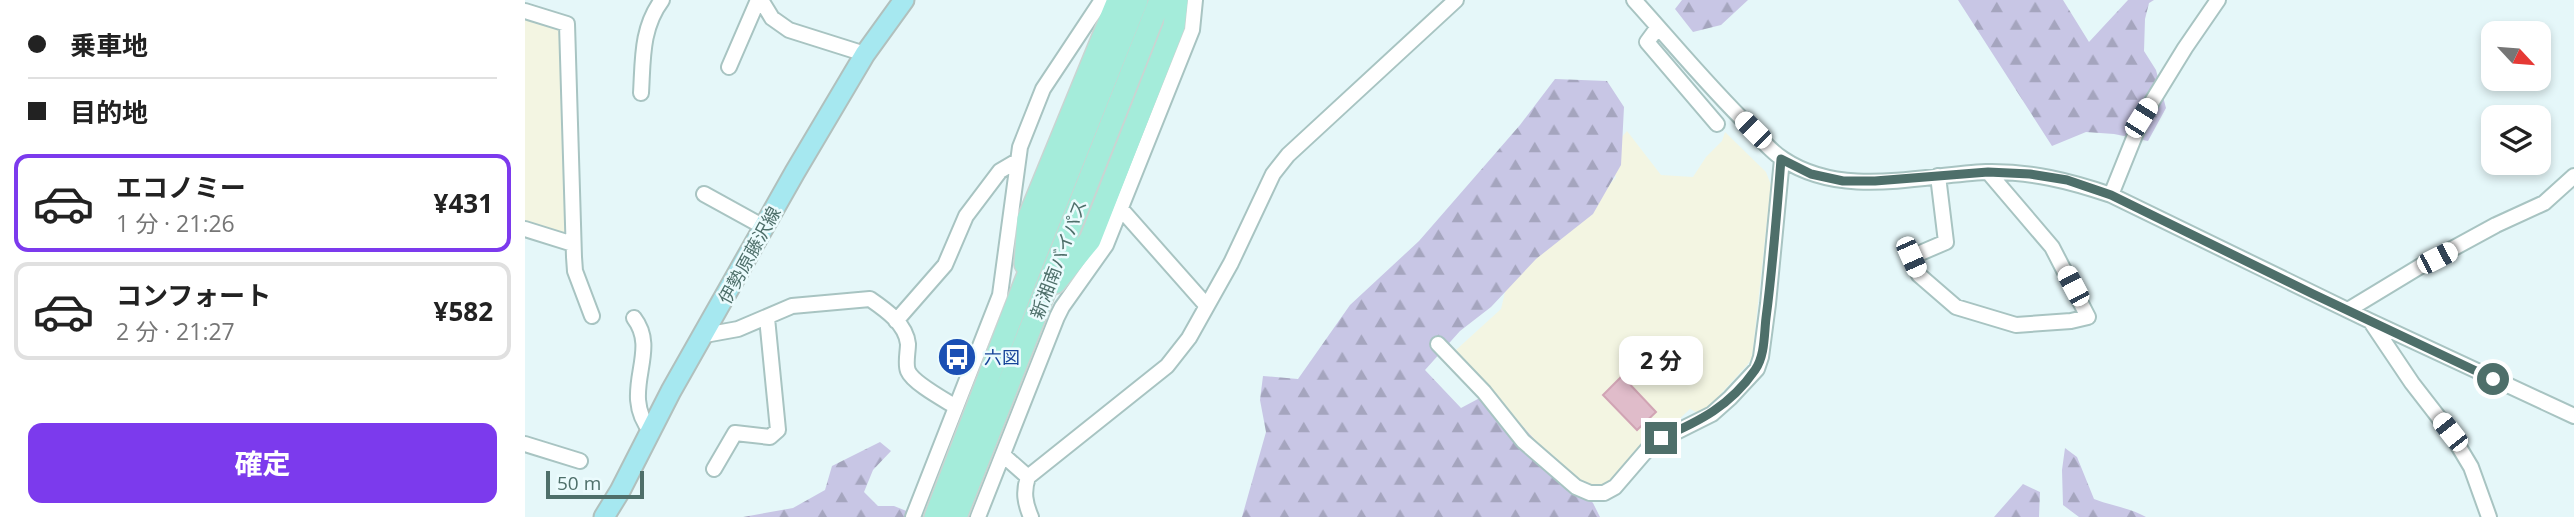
<!DOCTYPE html>
<html lang="ja">
<meta charset="utf-8">
<style>
:root{--surface:#fff;--page:#f6f6f6;--text:#222;--muted:#767676;--line:#e0e0e0;--accent:#7c3aed}
body{margin:0;font-family:"Open Sans","Noto Sans JP",sans-serif;background:var(--page);color:var(--text);height:100vh;display:flex;flex-direction:column;font-size:26px;white-space:nowrap}
*{box-sizing:border-box;margin:0}
p{font-size:23px;color:var(--muted)}
.icon{flex:none;width:38px;height:38px;fill:none;stroke:currentColor;stroke-width:2;stroke-linecap:round;stroke-linejoin:round}
.map{position:relative;flex:1;overflow:hidden}
.details{display:flex;flex-direction:column;background:var(--surface);width:525px}
.details>*{flex:none}
.banner{display:grid;align-content:center;height:154px;padding:0 28px;background:var(--surface)}
.needle{width:46px;rotate:116deg}
.tools{position:absolute;left:1956px;top:21px;display:grid;gap:14px}
.tools a{display:grid;place-items:center;width:70px;height:70px;border-radius:14px;background:var(--surface);box-shadow:0 4px 10px #0003;font-size:35px}
.scale{position:absolute;left:21px;bottom:18px;width:98px;box-sizing:border-box;padding-left:7px;border:4px solid #4e6f6a;border-top:0;font-size:19px;line-height:24px;white-space:nowrap;color:#4e6f6a;-webkit-text-stroke:5px #ebfbfd;paint-order:stroke}
.end{position:absolute;width:32px;height:32px;margin:-16px;border:9px solid #4e6f6a;background:#fff;box-shadow:0 0 0 4px #fff}
.from{border-radius:50%}
.bubble{position:absolute;height:49px;border-radius:14px;background:var(--surface);box-shadow:0 4px 10px #0003;font-size:23px;font-weight:700;line-height:49px;text-align:center}
.car{position:absolute;width:21px;height:42px;margin:-21px -10px;border-radius:9px;box-shadow:0 0 5px 2px #0007;background:linear-gradient(#fff 24%,#345 0 40%,#fff 0 76%,#345 0 86%,#fff 0)}
.banner b{display:flex;align-items:center;gap:24px;height:66px;font-size:26px}
.banner b+b{border-top:2px solid var(--line)}
.banner i{width:18px;height:18px;background:var(--text)}
ul{padding:0;list-style:none}
li{display:flex;align-items:center;gap:21px;height:98px;margin:0 14px 10px;padding:0 14px;border:4px solid var(--line);border-radius:14px}
li div{flex:1}
li b{display:block;font-size:26px}
li em{font-style:normal;font-weight:700}
li.active{border-color:var(--accent)}
li>.icon{width:63px;height:63px;stroke-width:1.5}
.primary-button{display:flex;gap:14px;margin-top:auto;padding:14px 28px}
.primary-button a{flex:1;height:80px;border-radius:14px;background:var(--accent);color:#fff;font-size:28px;font-weight:700;line-height:80px;text-align:center}
main{display:flex;flex:1;min-height:0}
.map>svg:first-child{display:block}
.education{fill:#f3f5e2}
.forest{fill:url(#forest-firs)}
.water{fill:#e0bcca;stroke:#d1a4b4;stroke-width:2}
.lines{fill:none;stroke-linecap:round;stroke-linejoin:round}
.minor-casing{stroke:#a8c4c2;stroke-width:18}
.major-casing{stroke:#b1c0bd;stroke-width:23}
.highway-casing{stroke:#cad4d2;stroke-width:24}
.minor{stroke:#fff;stroke-width:14}
.major{stroke:#a6e8f0;stroke-width:19}
.highway{stroke:#a4ecda;stroke-width:21}
.route{stroke:#4e6f6a;stroke-width:9}
.labels{text-anchor:middle;dominant-baseline:central;stroke-width:5;stroke-linejoin:round;paint-order:stroke}
.street-label{font-size:18px;fill:#4e6f6a;stroke:#ebfbfd}
.transit-label{font-size:18px;fill:#164399;stroke:#ebfbfd;text-anchor:start}
</style>
<main>
<section class="details">
<div class="banner">
<b><i class="from"></i>乗車地</b>
<b><i></i>目的地</b>
</div>
<ul>
<li class="active"><svg class="icon" aria-label="car" viewBox="0 0 24 24"><path d="M5 17H2v-5l4-1 3-4h7l3 4 3 1v5h-3M9 17h6M6 11h13"/><circle cx="7" cy="17" r="2"/><circle cx="17" cy="17" r="2"/></svg><div><b>エコノミー</b><p>1 分 · 21:26</p></div><em>¥431</em></li>
<li><svg class="icon" aria-label="car" viewBox="0 0 24 24"><path d="M5 17H2v-5l4-1 3-4h7l3 4 3 1v5h-3M9 17h6M6 11h13"/><circle cx="7" cy="17" r="2"/><circle cx="17" cy="17" r="2"/></svg><div><b>コンフォート</b><p>2 分 · 21:27</p></div><em>¥582</em></li>
</ul>
<div class="primary-button"><a>確定</a></div>
</section>
<div class="map">
<svg width="2049" height="517" viewBox="0 0 2049 517">
<defs>
<pattern id="forest-firs" width="22" height="20" patternUnits="userSpaceOnUse" patternTransform="scale(1.75)"><rect width="22" height="20" fill="#c8c6e5"/><path d="M5 1l3.5 6h-7zM16 11l3.5 6h-7z" fill="#a5a5be"/></pattern>
</defs>
<rect width="100%" height="100%" fill="#e5f7f9"/>
<!-- education -->
<path class="education" d="M 0,18 L 33,28 L 36,35 L 35,61 L 45,234 L 42,235 L 0,222 Z
M 1102,131 L 1136,175 L 1168,177 L 1181,157 L 1197,141 L 1200,132 L 1241,172 L 1246,185 L 1227,358 L 1223,364 L 1184,407 L 1173,413 L 1165,409 L 1084,485 L 1067,489 L 1055,484 L 1001,438 L 931,358 L 931,350 L 976,309 L 981,288 L 1006,255 L 1060,214 L 1091,177 L 1077,160 Z"/>
<!-- forest -->
<path class="forest" d="M 1157,0 L 1223,0 L 1196,25 L 1168,32 L 1150,9 Z
M 1433,0 L 1538,0 L 1564,42 L 1603,0 L 1629,0 L 1624,3 L 1620,19 L 1619,51 L 1631,70 L 1641,108 L 1623,141 L 1589,134 L 1561,132 L 1527,146 Z
M 1030,79 L 1082,81 L 1099,107 L 1096,165 L 1068,214 L 1011,259 L 966,307 L 935,331 L 900,370 L 936,408 L 966,392 L 1068,503 L 1075,517 L 717,517 L 741,432 L 735,400 L 738,376 L 773,379 L 825,305 L 894,241 L 995,125 Z
M 355,442 L 366,451 L 348,470 L 339,492 L 353,506 L 369,506 L 384,512 L 382,517 L 218,517 L 268,508 L 300,490 L 307,466 Z
M 1540,448 L 1552,457 L 1569,499 C 1587,506 1605,508 1621,517 L 1554,517 L 1538,505 L 1537,470 Z
M 1498,484 L 1515,492 L 1514,517 L 1469,517 Z"/>
<!-- water -->
<path class="water" d="M 1097,376 L 1131,412 L 1112,430 L 1078,395 Z"/>
<g class="lines">
<!-- minor casing -->
<g class="minor-casing">
<path id="minor" d="M 236,0 L 247,18 L 264,30 L 340,54
M 1109,0 C 1147,42 1183,86 1224,126 C 1234,137 1245,151 1258,159 C 1318,199 1395,175 1461,172 C 1505,171 1545,181 1586,195 L 1845,321 L 2049,416
M 0,11 L 42,24 L 49,257 L 50,271 L 67,316
M 1133,27 L 1122,42 L 1192,124
M 204,67 L 233,0
M 116,93 C 118,60 116,28 137,0
M 1413,176 L 1421,242 L 1386,257 L 1394,275 L 1431,307 L 1491,325 L 1546,321 L 1563,317 L 1527,247 L 1463,172
M 179,194 L 239,227
M 1586,195 L 1617,118 L 1660,48 L 1693,0
M 596,209 L 681,305
M 0,229 L 48,244
M 1823,310 L 1894,267 L 1971,225 L 2019,203 L 2049,176
M 109,318 C 136,353 93,391 126,432
M 371,321 L 420,265 L 441,216 L 475,171 L 492,161
M 1846,322 L 1887,383 L 1925,432 L 1946,467 L 1964,517
M 180,335 L 213,329 L 267,306 L 345,299 C 361,310 381,324 383,344 C 383,352 380,364 383,371 C 388,383 420,400 431,407
M 913,344 L 959,392 L 998,441 L 1051,487 L 1065,493 L 1079,493 L 1090,487 L 1127,444 L 1187,414 L 1205,398 L 1232,369 L 1236,357 L 1243,304 L 1257,159
M 0,444 L 55,461
M 478,455 L 503,477
M 189,469 L 210,433 L 245,437 L 253,430 L 242,318
M 388,517 L 475,295 L 495,147 L 518,89 L 577,0
M 453,517 L 532,317 L 537,307 L 581,245 L 667,30 L 670,0
M 506,517 C 500,503 498,492 503,477 L 642,366 L 664,338 L 706,263 L 748,174 L 763,155 L 931,0"/>
</g>
<!-- major casing -->
<g class="major-casing">
<path id="major" d="M 79,517 L 95,491 L 146,391 L 270,172 L 340,54 L 379,0"/>
</g>
<!-- highway casing -->
<g class="highway-casing">
<path id="highway" d="M 500,264 L 503,219 L 593,0
M 530,283 L 565,240 L 649,26 L 652,0
M 410,517 L 498,287 L 612,0
M 431,517 L 635,0"/>
</g>
<!-- minor -->
<use href="#minor" class="minor"/>
<!-- major -->
<use href="#major" class="major"/>
<!-- highway -->
<use href="#highway" class="highway"/>
</g>
<g class="lines">
<!-- route -->
<path class="route" d="M 1136,438 C 1175,421 1205,406 1230,370 C 1240,356 1239,335 1241,318 C 1248,265 1252,212 1256,159 L 1286,174 L 1318,181 L 1350,181 L 1463,172 L 1505,174 L 1542,180 L 1586,195 L 1788,294 L 1968,379"/>
</g>
<!-- icons -->
<defs>
<g id="bus-disc" transform="scale(2.0125)"><circle r="9.5" fill="#1a4fb4" stroke="#ebfbfd"/><path d="M-5-6H5V4H4V6H2V4H-2V6H-4V4H-5ZM-3.5-4V0h7V-4ZM-3.5 1.2v1.5H-2V1.2ZM2 1.2v1.5H3.5V1.2Z" fill="#fff"/></g>
</defs>
<g fill-rule="evenodd">
<use href="#bus-disc" x="432" y="357"/>
</g>
<g class="labels">
<!-- street labels -->
<g class="street-label">
<text transform="translate(224 255) rotate(-61)">伊勢原藤沢線</text>
<text transform="translate(533 259) rotate(-69)">新湘南バイパス</text>
</g>
<!-- transit labels -->
<g class="transit-label">
<text x="459" y="357">六図</text>
</g>
</g>
</svg>
<div class="tools">
<a><svg class="needle" viewBox="-14 -14 28 28"><path d="M0-13l5 13h-10z" fill="#e53935"/><path d="M0 13l5-13h-10z" fill="#767676"/></svg></a>
<a><svg class="icon" aria-label="layers" viewBox="0 0 24 24"><path d="M12 4l9 5-9 5-9-5zM3 14l9 5 9-5"/></svg></a>
</div>
<div class="scale">50 m</div>
<i class="end from" style="left:1968px;top:379px"></i>
<i class="end" style="left:1136px;top:438px"></i>
<div class="bubble" style="left:1094px;top:336px;width:84px">2 分</div>
<i class="car" style="left:1616px;top:118px;rotate:32deg"></i>
<i class="car" style="left:1228px;top:130px;rotate:315deg"></i>
<i class="car" style="left:1386px;top:257px;rotate:156deg"></i>
<i class="car" style="left:1912px;top:258px;rotate:63deg"></i>
<i class="car" style="left:1548px;top:286px;rotate:332deg"></i>
<i class="car" style="left:1925px;top:432px;rotate:322deg"></i>
</div>
</main>
